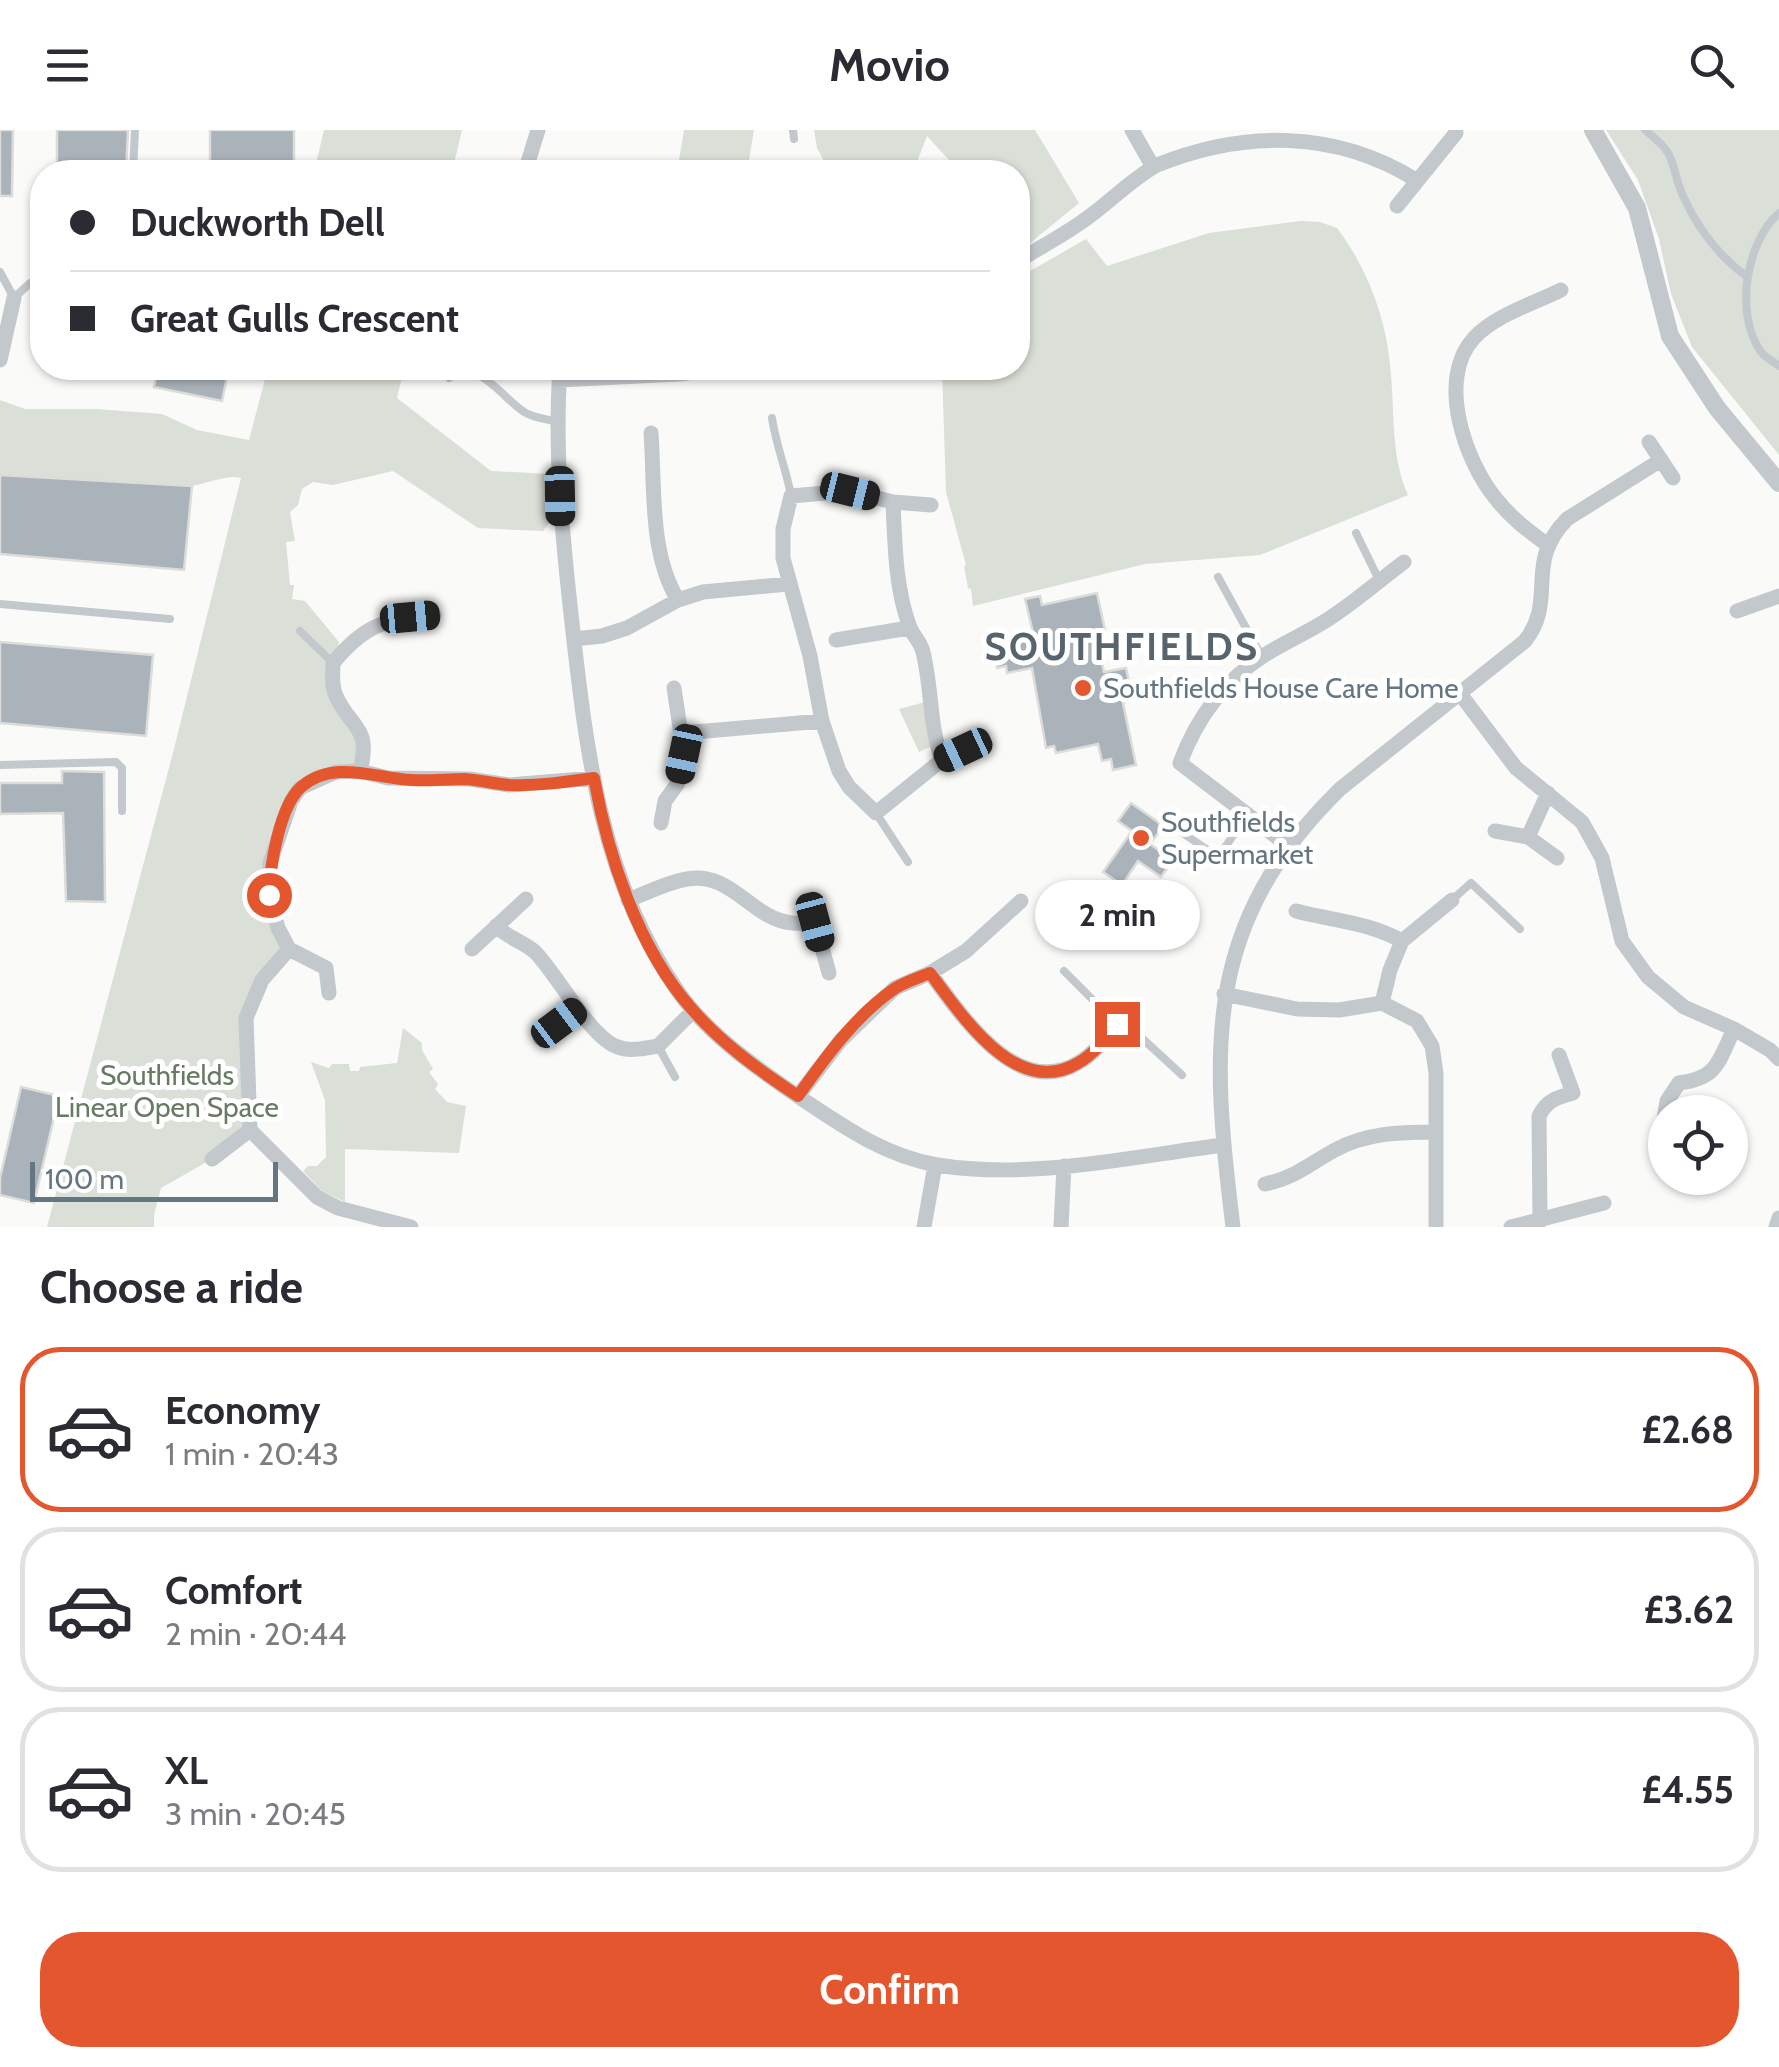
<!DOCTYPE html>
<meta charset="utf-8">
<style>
:root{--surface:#fff;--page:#f7f7f7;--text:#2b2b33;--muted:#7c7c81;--line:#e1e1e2;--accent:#e4572e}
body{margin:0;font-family:Cabin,sans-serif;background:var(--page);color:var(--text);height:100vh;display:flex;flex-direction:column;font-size:38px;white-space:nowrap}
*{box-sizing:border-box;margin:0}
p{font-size:32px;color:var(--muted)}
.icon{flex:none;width:55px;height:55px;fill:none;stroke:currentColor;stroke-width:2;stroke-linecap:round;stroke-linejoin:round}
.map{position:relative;height:1097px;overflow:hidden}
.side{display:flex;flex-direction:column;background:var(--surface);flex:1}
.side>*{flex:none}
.banner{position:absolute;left:30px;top:30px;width:1000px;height:220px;border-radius:40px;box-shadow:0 2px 8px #0004;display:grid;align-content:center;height:220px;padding:0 40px;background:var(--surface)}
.buttons{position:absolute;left:1648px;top:965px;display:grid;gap:20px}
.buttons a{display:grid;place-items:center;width:100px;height:100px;border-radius:50%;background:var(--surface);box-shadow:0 2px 8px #0004;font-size:50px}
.scale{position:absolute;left:30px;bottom:25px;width:248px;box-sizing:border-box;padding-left:10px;border:5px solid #657683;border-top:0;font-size:28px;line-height:35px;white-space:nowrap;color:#657683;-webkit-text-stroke:8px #fff;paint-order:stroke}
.end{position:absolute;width:45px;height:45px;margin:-22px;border:12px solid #e4572e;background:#fff;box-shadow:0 0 0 5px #fff}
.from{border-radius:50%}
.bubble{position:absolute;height:70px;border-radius:35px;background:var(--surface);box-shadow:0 2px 8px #0004;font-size:32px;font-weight:800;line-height:70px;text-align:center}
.car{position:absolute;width:30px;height:60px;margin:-30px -15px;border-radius:12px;box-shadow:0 0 8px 2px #0007;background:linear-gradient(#222 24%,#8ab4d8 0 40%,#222 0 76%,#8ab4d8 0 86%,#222 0)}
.banner b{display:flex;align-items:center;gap:35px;height:95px;font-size:38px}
.banner b+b{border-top:2px solid var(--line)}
.banner i{width:25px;height:25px;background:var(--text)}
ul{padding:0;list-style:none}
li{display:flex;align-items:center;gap:30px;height:165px;margin:0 20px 15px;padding:0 20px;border:5px solid var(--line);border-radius:40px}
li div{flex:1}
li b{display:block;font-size:38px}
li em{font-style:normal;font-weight:800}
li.active{border-color:var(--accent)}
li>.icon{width:90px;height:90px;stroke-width:1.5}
h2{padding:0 40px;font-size:45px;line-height:120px}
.button{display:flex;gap:20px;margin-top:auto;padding:20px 40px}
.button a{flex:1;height:115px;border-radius:40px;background:var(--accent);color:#fff;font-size:40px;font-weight:800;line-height:115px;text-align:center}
header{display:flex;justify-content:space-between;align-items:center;height:130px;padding:0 40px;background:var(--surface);font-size:45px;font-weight:800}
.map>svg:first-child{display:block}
.green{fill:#dadfd7}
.building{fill:#aab3b9;stroke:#dcdcda;stroke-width:2.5}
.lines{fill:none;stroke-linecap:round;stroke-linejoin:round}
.service{stroke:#c3c8cc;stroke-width:8}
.minor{stroke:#c3c8cc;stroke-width:15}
.tertiary{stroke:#c3c8cc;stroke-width:18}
.route{stroke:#e4572e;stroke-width:12}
.poi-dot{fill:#e4572e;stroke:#fff;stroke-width:4}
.labels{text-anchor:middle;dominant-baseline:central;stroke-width:10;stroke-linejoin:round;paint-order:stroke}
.poi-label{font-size:28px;fill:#657683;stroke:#fff;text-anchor:start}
.park-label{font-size:28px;fill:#687a64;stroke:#fff}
.district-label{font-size:38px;font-weight:bold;letter-spacing:2.5px;fill:#57646e;stroke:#fff}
</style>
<header><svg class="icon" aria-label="menu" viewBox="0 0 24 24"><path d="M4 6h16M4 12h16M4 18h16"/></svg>Movio<svg class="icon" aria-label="search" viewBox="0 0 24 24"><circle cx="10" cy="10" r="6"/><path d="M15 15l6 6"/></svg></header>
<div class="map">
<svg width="1779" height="1097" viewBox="0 0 1779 1097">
<rect width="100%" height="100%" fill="#fafaf8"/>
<!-- green -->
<path class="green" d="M 324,0 L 462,0 L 452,42 L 314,42 Z
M 684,0 L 754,0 L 747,42 L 677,42 Z
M 814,0 L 1035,0 L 1079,73 L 1029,114 L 1018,119 L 1018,42 L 960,42 L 927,6 L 913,42 L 830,42 L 817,18 Z
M 1606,0 L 1779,0 L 1779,325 L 1692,217 L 1671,164 L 1659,109 L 1638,50 Z
M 1301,91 L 1320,92 L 1337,98 C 1366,136 1386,187 1390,235 C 1395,277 1390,326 1408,365 L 1260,425 L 1145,434 L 973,476 L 971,459 L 968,458 L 964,437 L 966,435 L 946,362 L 942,238 L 1018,238 L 1018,148 L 1086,109 L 1107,136 L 1209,103 Z
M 268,238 L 404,238 L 397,268 L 491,341 L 551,344 L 552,389 L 543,401 L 478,398 L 393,341 L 333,355 L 313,352 L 302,359 L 298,375 L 290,382 L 295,411 L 286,412 L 290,455 L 294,455 L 292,469 L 305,471 L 339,512 L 333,547 L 356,592 L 360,641 L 336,642 L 291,671 L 269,765 L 289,819 L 246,888 L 250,1000 L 212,1029 L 161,1058 L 154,1085 L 154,1097 L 47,1097 L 174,619 L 241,348 C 227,344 207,354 192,356 L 0,345 L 0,270 L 25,279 L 96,279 L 162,284 L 197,300 L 249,310 Z
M 925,572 L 932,616 L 919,622 L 899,579 Z
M 403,898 L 422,913 L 422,920 L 433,939 L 429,942 L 438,954 L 435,959 L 447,972 L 466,976 L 459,1023 L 345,1019 L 345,1072 L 322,1061 L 303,1041 L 308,1036 L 317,1036 L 326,1027 L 325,970 L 311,932 L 329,938 L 332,934 L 349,934 L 350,941 L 359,941 L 360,937 L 397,933 Z"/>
<!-- building -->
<path class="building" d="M 0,0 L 13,0 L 12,66 L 0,66 Z
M 57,0 L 128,0 L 126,42 L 57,42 Z
M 210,0 L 294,0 L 294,42 L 210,42 Z
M 158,238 L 229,238 L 222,271 L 154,257 Z
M 0,345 L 192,356 L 184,440 L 0,424 Z
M 1097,463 L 1105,500 L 1095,503 L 1104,542 L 1126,538 L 1133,570 L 1123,573 L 1136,635 L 1113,640 L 1111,629 L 1102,631 L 1098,614 L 1056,623 L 1054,616 L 1046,618 L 1032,538 L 1007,543 L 1006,536 L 997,538 L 993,516 L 1034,507 L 1025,469 L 1040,466 L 1042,475 Z
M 0,512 L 153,525 L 146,606 L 0,593 Z
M 62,641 L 104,642 L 105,772 L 66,771 L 63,683 L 0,684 L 0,653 L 62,653 Z
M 1131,673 L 1158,692 L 1162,698 L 1150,714 L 1173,730 L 1161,747 L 1138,731 L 1122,755 L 1103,742 L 1132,701 L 1118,691 Z
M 21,957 L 59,966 L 34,1073 L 0,1065 L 0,1048 Z"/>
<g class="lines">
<!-- service -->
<path class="service" d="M 793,0 L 794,9
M 1645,0 C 1681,29 1667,29 1683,66 C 1697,97 1719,126 1746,146
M 133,42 L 135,0
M 1779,83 C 1746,112 1734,184 1761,222 C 1765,227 1774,232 1779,236
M 0,142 L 14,168 L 30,153 L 42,153
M 449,248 C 479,226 504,271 526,283 C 535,288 547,289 557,292
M 772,288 C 776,315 786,339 791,365
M 1356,403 L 1379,450
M 1218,447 L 1262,527
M 0,474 L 170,489
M 300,501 L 333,533
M 0,635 L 116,632 L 122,638 L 122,681
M 876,683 L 908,732
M 1165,691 L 1218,727 L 1247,686
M 1453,769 L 1471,753 L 1520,799
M 1064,841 L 1117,894 L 1132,899 L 1182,945
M 658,916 L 675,947"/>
<!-- minor -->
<path class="minor" d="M 1132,0 L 1153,37
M 525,42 L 538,0
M 1397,76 L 1456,3
M 1018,131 C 1039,118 1062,106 1083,91 C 1108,74 1130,50 1157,35 C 1244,0 1336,0 1416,50
M 0,230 L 14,168
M 560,238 C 554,325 563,414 573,502 C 587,627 603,754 677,860 C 708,905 758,939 802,969 C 844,997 885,1026 937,1035 C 1030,1050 1130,1027 1223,1015
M 559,250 L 679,244 L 722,238
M 651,303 C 655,355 649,424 678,470
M 1649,312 L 1673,348
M 893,372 C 895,413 895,456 909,495 C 912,505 921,512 923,522 C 932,558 929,595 942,630 L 876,683 L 849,657 L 839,641 L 822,591 L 810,526 L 783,428 L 783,399 L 791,366 L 849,361 L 893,372 L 931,375
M 1549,416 C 1530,402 1512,389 1497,370 C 1465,332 1436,249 1474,208 C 1495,185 1533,174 1561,160
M 1737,481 L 1779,466
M 574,509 L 602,506 L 627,498 L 678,470 L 703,462 L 788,454
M 836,510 L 909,498
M 1461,565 L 1516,638 L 1582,692 L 1602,728 L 1622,811 L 1648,847 L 1684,877 L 1734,899 L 1770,920 L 1779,929
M 683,603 L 822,591
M 942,630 L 979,615
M 360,641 C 372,596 350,598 336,566 C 331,556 333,543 333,533 C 366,493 385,490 434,485
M 661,693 L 665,671 L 678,653 L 684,624 L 674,558
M 1495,701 L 1528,707 L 1557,728
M 1528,707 L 1548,663
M 1290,717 L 1180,633 C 1196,590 1223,552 1263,526 C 1285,512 1309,502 1330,488 C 1356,471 1380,450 1404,432
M 628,770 C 647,763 668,752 687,749 C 732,741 751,789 792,793 C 799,794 808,792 815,792 L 829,843
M 1296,781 C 1334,791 1368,792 1402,811
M 496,796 C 508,808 524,812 535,822 C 558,845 590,908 618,917 C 630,922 645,918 658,916 L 693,881
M 289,819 L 262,850 L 246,888 L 250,1000 L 317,1067 L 338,1078 L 411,1097
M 472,819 L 526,769
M 930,843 C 961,884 1016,970 1078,933 C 1094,924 1106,908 1117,894
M 329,863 L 326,838 L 289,819 L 278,798 L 269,765 L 270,733 L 291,671 L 300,658 L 336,642 L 360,641 L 388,648 L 469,649 L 509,655 L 594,648
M 1224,864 L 1297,879 L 1339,880 L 1382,873 L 1417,891 L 1432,916 L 1436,943 L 1436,1097
M 1382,873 L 1390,840 L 1402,811 L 1452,770
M 540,908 L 578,879
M 798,966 L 841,910 L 895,858 L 930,843 L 966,821 L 1021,771
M 1661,1007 L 1667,971 L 1679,953 C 1718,948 1718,932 1734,899
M 212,1029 L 250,1000
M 1265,1054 C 1295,1048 1309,1034 1335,1020 C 1366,1003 1400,1002 1434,1002
M 1540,1091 L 1539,986 C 1547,970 1556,968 1573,963 L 1559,925
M 924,1097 L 935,1035
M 1061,1097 L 1064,1036
M 1233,1097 C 1211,919 1202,794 1340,659 L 1525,511 C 1558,469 1523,434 1567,389 L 1661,330
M 1511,1097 L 1604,1073
M 1776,1097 L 1779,1088"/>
<!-- tertiary -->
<path class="tertiary" d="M 1593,0 L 1637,78 L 1670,206 L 1717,278 L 1779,353"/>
</g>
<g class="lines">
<!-- route -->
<path class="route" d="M 269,765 C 270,737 279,677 301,657 C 333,629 375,648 411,650 C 429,651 447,649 465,649 C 480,650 495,654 510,655 C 538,656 566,652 594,648 C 608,726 638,818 691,878 C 721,913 760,941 798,966 C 825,928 855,886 894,859 C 904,852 918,848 930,843 C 961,884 1016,970 1078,933 C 1094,924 1106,908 1117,894"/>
</g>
<!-- markers -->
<g class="poi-dot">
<circle cx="1083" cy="558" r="10"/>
<circle cx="1141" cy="708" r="10"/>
</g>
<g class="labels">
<!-- poi labels -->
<g class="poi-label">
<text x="1103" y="558">Southfields House Care Home</text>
<text x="1161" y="692">Southfields<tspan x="1161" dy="32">Supermarket</tspan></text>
</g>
<!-- park labels -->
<g class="park-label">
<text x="167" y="945">Southfields<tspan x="167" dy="32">Linear Open Space</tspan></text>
</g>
<!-- district labels -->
<g class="district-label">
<text x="1122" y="516">SOUTHFIELDS</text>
</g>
</g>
</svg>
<div class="buttons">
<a><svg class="icon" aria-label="locate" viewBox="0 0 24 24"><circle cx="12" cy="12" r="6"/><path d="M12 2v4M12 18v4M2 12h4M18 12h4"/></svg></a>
</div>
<div class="scale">100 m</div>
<i class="end from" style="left:269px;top:765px"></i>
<i class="end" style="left:1117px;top:894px"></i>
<div class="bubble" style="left:1035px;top:750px;width:165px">2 min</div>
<i class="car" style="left:850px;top:361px;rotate:104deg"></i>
<i class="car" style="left:560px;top:366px;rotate:179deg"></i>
<i class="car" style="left:410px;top:487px;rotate:85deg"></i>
<i class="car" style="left:963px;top:620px;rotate:245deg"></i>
<i class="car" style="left:684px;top:624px;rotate:192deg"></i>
<i class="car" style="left:815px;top:792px;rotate:165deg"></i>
<i class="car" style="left:559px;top:893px;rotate:53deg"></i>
<div class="banner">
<b><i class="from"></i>Duckworth Dell</b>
<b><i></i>Great Gulls Crescent</b>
</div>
</div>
<section class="side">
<h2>Choose a ride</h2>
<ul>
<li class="active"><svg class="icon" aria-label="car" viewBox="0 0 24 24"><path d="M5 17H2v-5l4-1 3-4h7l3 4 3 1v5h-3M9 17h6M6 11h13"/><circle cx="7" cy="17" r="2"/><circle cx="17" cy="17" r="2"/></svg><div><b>Economy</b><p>1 min · 20:43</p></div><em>£2.68</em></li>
<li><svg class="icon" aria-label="car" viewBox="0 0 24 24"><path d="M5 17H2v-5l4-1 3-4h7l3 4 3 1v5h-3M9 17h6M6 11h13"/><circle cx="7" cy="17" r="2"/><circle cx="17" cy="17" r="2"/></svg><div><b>Comfort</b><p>2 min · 20:44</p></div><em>£3.62</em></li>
<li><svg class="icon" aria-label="car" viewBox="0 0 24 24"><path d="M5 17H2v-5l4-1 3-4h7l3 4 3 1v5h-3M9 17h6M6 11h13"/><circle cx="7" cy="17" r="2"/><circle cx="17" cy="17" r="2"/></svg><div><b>XL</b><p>3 min · 20:45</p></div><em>£4.55</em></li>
</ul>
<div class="button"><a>Confirm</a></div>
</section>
